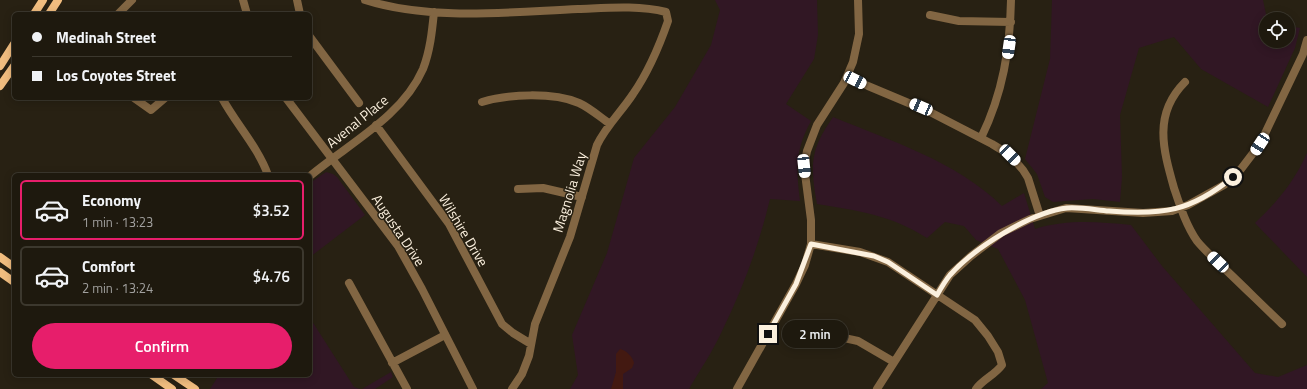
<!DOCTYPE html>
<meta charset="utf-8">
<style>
:root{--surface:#1e190e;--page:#2b261c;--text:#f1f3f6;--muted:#a1a09e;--line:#3c382e;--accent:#e71e6b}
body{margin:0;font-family:"Titillium Web",sans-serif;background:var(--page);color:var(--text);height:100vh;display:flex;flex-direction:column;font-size:15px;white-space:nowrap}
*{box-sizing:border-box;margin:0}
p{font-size:13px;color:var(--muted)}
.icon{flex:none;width:22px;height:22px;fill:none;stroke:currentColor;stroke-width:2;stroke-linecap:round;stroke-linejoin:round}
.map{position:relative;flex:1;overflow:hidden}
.sheet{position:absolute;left:12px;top:173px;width:300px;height:204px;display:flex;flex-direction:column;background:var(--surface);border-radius:6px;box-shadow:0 2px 10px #0003,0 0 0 1px var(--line)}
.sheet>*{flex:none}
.hud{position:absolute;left:12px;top:12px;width:300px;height:88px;border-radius:6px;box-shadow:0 2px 10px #0003,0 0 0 1px var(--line);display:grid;align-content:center;height:88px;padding:0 20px;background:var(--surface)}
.tools{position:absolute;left:1259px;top:12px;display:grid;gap:8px}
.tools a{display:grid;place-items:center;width:36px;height:36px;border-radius:50%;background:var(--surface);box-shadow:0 2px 10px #0003,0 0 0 1px var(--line);font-size:20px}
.end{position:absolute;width:18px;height:18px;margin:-9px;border:5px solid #fbf0de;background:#111;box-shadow:0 0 0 2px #111}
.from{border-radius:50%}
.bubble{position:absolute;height:28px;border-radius:14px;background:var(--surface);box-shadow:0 2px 10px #0003,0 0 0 1px var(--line);font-size:13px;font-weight:600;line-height:28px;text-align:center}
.car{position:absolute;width:12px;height:24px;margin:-12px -6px;border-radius:5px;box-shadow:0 0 3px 1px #0007;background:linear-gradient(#fff 24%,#345 0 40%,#fff 0 76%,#345 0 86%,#fff 0)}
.hud b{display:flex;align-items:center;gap:14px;height:38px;font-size:15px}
.hud b+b{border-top:1px solid var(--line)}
.hud i{width:10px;height:10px;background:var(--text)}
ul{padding:7px 0 0;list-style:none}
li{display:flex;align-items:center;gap:12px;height:60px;margin:0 8px 6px;padding:0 12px;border:2px solid var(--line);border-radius:6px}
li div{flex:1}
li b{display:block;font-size:15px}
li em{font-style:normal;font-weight:600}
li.active{border-color:var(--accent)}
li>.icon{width:36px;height:36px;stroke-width:1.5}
.button{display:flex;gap:8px;margin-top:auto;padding:8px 20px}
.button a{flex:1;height:46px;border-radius:24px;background:var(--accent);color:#fff;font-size:16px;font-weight:600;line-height:46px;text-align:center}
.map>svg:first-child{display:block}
.green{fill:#311724}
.water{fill:#431911}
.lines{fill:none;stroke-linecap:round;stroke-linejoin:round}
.minor{stroke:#826643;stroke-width:8}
.tertiary{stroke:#826643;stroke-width:8}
.secondary{stroke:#f1bd7f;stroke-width:8}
.route{stroke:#fbf0de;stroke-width:5}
.labels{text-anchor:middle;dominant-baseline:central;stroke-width:3;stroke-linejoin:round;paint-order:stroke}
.street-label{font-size:14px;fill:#fbf0de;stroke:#282113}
</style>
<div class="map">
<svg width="1307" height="389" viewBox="0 0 1307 389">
<rect width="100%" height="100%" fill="#282113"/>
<!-- green -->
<path class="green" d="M 715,0 L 817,0 L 818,35 L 814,59 L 786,104 L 811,121 C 795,150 796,169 800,201 L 770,199 C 759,245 743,288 722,331 C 713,351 700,370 689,389 L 570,389 L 578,375 L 572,335 L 607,253 L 634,158 L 675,107 L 711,45 L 720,10 Z
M 1052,0 L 1263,0 L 1267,19 L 1266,41 L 1288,41 L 1288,26 L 1300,28 L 1295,48 L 1268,107 L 1201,69 L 1174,37 L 1139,48 L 1120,115 L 1122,177 L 1120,202 L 1093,199 L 1053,202 L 1045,197 L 1037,174 L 1025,159 L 1050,59 Z
M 833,117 C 891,141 956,161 1002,206 L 1024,193 L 1035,229 C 1068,219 1098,222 1131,225 L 1162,266 L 1255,373 L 1278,377 L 1307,365 L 1307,389 L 1041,389 L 1048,383 L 1025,300 L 998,249 L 976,240 L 964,226 L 945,222 L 927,238 C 891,215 859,211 817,204 C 810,165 810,150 833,117 Z
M 1307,153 L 1307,277 L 1255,223 C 1278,201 1294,182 1307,153 Z
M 326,172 L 333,174 L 337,177 L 365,215 L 310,257 L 310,183 Z
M 310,318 L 354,387 L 360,389 L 210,389 L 219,375 L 310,375 Z
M 391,372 L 393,377 L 375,389 L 362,389 Z"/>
<!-- water -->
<path class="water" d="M 620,349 C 626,350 633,357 634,363 L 632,368 L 623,374 L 623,389 L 611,389 L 616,372 L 616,354 Z"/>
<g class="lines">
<!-- minor -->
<path class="minor" d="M 297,0 L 300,14
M 365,0 C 431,21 509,12 578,9 C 606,8 638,5 666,12 L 668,21 C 659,47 649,71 633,94 C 622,111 606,126 597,145 L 570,237 L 535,324 L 529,356 L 522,374 L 512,389
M 118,14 L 132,0
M 930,15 L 959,21 L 1011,22
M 310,37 L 359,103
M 847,76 L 868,86 L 930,112 L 992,144 L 1010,155 L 1023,170 L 1028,178 L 1040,216
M 1185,82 C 1153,114 1163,149 1174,188 C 1180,206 1186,225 1197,241 C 1206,252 1217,261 1227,271 C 1246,289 1264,307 1282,324
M 134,98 L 151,110 L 165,98
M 222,98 C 236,124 258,147 268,175
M 482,102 C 508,94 553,92 579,103 C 590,108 600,117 610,124
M 376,125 L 449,224 L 502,324 L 513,333 L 531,344
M 981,138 C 1003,93 1010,49 1011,0
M 310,176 C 348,144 402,117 423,69 C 430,51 432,32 434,12
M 518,189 L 543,188 L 582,197
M 811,244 L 860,252 L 888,262 L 975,320 L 988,336 L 998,352 L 1002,365 C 995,375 983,379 976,389
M 349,283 L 407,389
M 835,336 L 858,341 L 894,362
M 392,363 L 445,335
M 737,389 L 796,284 L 805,265 L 811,244 L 811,220 L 804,166 L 807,151 L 817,125 L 844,83 L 853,62 L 859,34 L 858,0
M 877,389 L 950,275 L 971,256 L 1001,233 L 1030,219 L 1066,208 L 1143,213 L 1172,211 L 1188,205 L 1224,185 L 1241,169 L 1260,144 L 1303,54 L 1307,40"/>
<!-- tertiary -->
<path class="tertiary" d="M 243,0 L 247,14
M 286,98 L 398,246 L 422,289 L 473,389"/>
<!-- secondary -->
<path class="secondary" d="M 34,14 L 43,0
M 49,14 L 58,0
M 0,66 L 14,44
M 0,86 L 14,66
M 0,257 L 14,267
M 0,272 L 14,282
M 152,375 L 172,389
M 174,375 L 195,389"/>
</g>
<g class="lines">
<!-- route -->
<path class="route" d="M 768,334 L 796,284 L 811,244 L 874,256 L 888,262 L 937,295 C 941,288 945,281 950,275 C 974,248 1031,212 1067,208 C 1081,207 1096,210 1109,211 C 1163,215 1190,212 1233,177"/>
</g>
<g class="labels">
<!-- street labels -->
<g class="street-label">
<text transform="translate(357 121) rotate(-39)">Avenal Place</text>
<text transform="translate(569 192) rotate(-73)">Magnolia Way</text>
<text transform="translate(399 230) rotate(56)">Augusta Drive</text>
<text transform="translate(464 230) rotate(59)">Wilshire Drive</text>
</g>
</g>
</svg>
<div class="tools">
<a><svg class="icon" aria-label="locate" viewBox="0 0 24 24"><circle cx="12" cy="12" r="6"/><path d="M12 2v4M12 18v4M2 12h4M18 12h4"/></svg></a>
</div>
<i class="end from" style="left:1233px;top:177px"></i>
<i class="end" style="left:768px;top:334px"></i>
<div class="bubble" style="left:782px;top:320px;width:66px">2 min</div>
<i class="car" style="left:1009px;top:47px;rotate:188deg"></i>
<i class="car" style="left:855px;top:80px;rotate:117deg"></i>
<i class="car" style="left:921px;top:107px;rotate:293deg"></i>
<i class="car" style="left:1260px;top:144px;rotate:213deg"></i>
<i class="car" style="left:1010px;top:155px;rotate:135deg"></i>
<i class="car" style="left:804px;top:166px;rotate:174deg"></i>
<i class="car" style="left:1218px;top:262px;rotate:314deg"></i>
<div class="hud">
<b><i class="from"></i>Medinah Street</b>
<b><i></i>Los Coyotes Street</b>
</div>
<section class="sheet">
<ul>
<li class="active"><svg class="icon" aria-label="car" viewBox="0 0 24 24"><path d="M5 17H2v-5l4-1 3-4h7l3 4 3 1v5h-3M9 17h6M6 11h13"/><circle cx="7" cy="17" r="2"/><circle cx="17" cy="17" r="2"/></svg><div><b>Economy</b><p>1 min · 13:23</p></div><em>$3.52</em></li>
<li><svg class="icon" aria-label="car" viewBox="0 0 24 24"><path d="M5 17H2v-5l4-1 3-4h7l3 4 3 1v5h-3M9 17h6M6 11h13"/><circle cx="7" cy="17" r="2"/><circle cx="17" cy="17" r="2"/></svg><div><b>Comfort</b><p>2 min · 13:24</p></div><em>$4.76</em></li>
</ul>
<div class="button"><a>Confirm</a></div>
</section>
</div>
